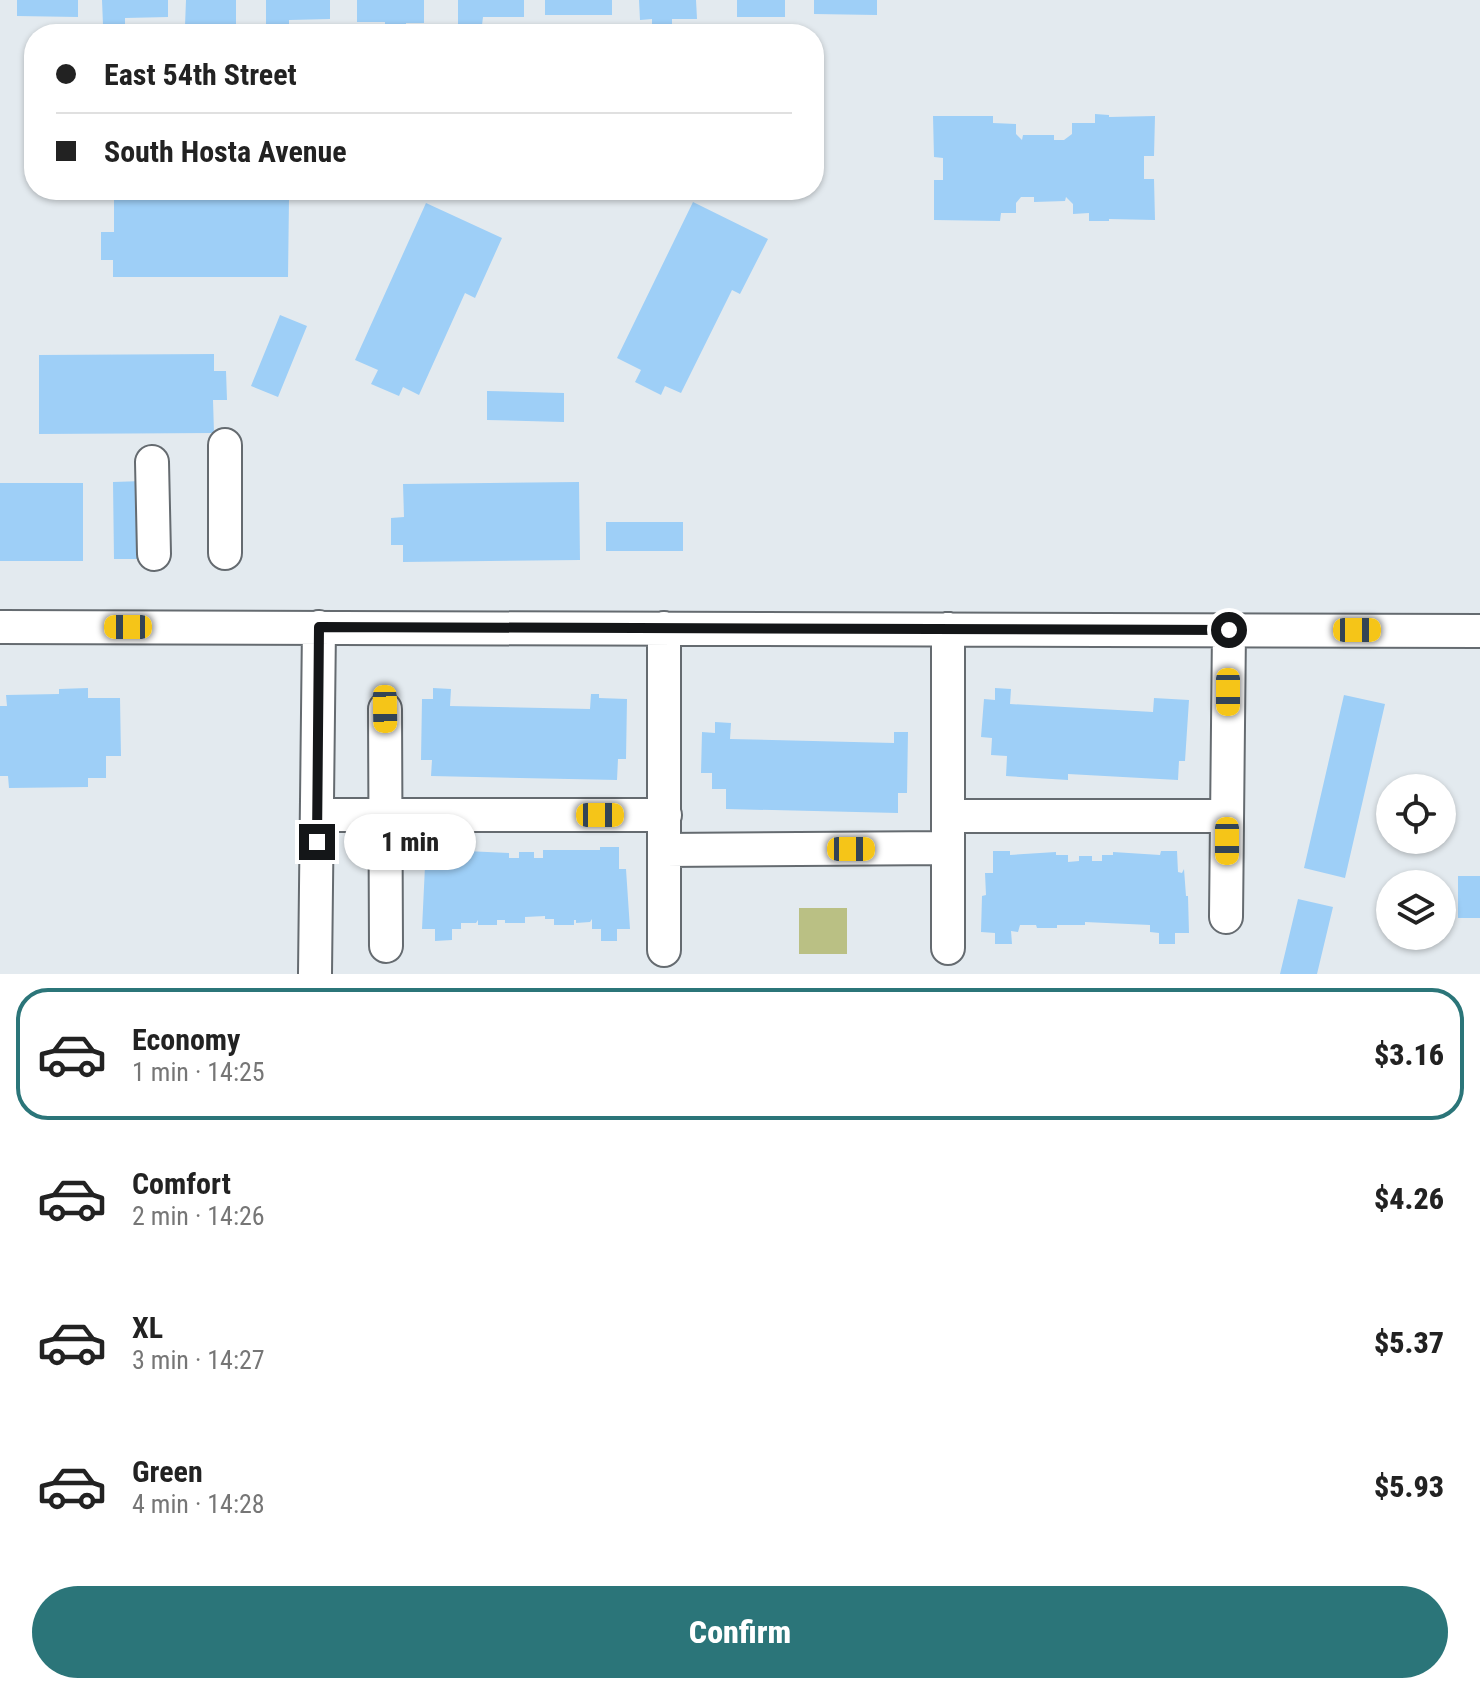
<!DOCTYPE html>
<meta charset="utf-8">
<style>
:root{--surface:#fff;--page:#f2f2f2;--text:#222;--muted:#767676;--line:#e0e0e0;--accent:#2b7579}
body{margin:0;font-family:"Roboto Condensed",sans-serif;background:var(--page);color:var(--text);height:100vh;display:flex;flex-direction:column;font-size:30px;white-space:nowrap}
*{box-sizing:border-box;margin:0}
p{font-size:26px;color:var(--muted)}
.icon{flex:none;width:44px;height:44px;fill:none;stroke:currentColor;stroke-width:2;stroke-linecap:round;stroke-linejoin:round}
.map{position:relative;height:974px;overflow:hidden}
.panel{display:flex;flex-direction:column;background:var(--surface);flex:1}
.panel>*{flex:none}
.guide{position:absolute;left:24px;top:24px;width:800px;height:176px;border-radius:32px;box-shadow:0 2px 6px #0004;display:grid;align-content:center;height:176px;padding:0 32px;background:var(--surface)}
.buttons{position:absolute;left:1376px;top:774px;display:grid;gap:16px}
.buttons a{display:grid;place-items:center;width:80px;height:80px;border-radius:50%;background:var(--surface);box-shadow:0 2px 6px #0004;font-size:40px}
.end{position:absolute;width:36px;height:36px;margin:-18px;border:10px solid #141618;background:#fff;box-shadow:0 0 0 4px #fff}
.from{border-radius:50%}
.bubble{position:absolute;height:56px;border-radius:28px;background:var(--surface);box-shadow:0 2px 6px #0004;font-size:26px;font-weight:800;line-height:56px;text-align:center}
.car{position:absolute;width:24px;height:48px;margin:-24px -12px;border-radius:10px;box-shadow:0 0 6px 2px #0007;background:linear-gradient(#f5c518 24%,#345 0 40%,#f5c518 0 76%,#345 0 86%,#f5c518 0)}
.guide b{display:flex;align-items:center;gap:28px;height:76px;font-size:30px}
.guide b+b{border-top:2px solid var(--line)}
.guide i{width:20px;height:20px;background:var(--text)}
ul{padding:14px 0 0;list-style:none}
li{display:flex;align-items:center;gap:24px;height:132px;margin:0 16px 12px;padding:0 16px;border:4px solid transparent;border-radius:32px}
li div{flex:1}
li b{display:block;font-size:30px}
li em{font-style:normal;font-weight:800}
li.on{border-color:var(--accent)}
li>.icon{width:72px;height:72px;stroke-width:1.5}
.primary-button{display:flex;gap:16px;margin-top:auto;padding:16px 32px}
.primary-button a{flex:1;height:92px;border-radius:48px;background:var(--accent);color:#fff;font-size:32px;font-weight:800;line-height:92px;text-align:center}
.map>svg:first-child{display:block}
.green{fill:#bac084}
.building{fill:#9ecff7}
.lines{fill:none;stroke-linecap:round;stroke-linejoin:round}
.minor-casing{stroke:#656b70;stroke-width:36}
.minor{stroke:#fff;stroke-width:32}
.route{stroke:#141618;stroke-width:10}
</style>
<div class="map">
<svg width="1480" height="974" viewBox="0 0 1480 974">
<rect width="100%" height="100%" fill="#e3eaef"/>
<!-- green -->
<path class="green" d="M 799,908 L 847,908 L 847,954 L 799,954 Z"/>
<!-- building -->
<path class="building" d="M 17,0 L 78,0 L 78,17 L 17,16 Z
M 102,0 L 168,0 L 168,17 L 125,18 L 125,25 L 103,25 Z
M 186,0 L 236,0 L 236,26 L 185,26 Z
M 266,0 L 330,0 L 330,19 L 289,20 L 289,28 L 266,28 Z
M 357,0 L 424,0 L 424,23 L 406,23 L 406,34 L 385,34 L 385,22 L 357,22 Z
M 458,0 L 524,0 L 524,17 L 483,17 L 482,25 L 458,25 Z
M 545,0 L 612,0 L 612,15 L 545,15 Z
M 639,0 L 696,0 L 697,19 L 672,19 L 672,27 L 652,28 L 652,19 L 640,20 Z
M 737,0 L 785,0 L 785,17 L 737,17 Z
M 814,0 L 877,0 L 877,15 L 814,14 Z
M 1095,114 L 1109,115 L 1109,117 L 1155,116 L 1154,156 L 1144,156 L 1144,179 L 1154,179 L 1155,220 L 1109,219 L 1109,221 L 1089,221 L 1089,213 L 1073,214 L 1073,204 L 1066,197 L 1065,201 L 1034,202 L 1034,197 L 1021,197 L 1016,203 L 1016,213 L 1001,213 L 1000,221 L 934,220 L 934,180 L 943,180 L 943,158 L 934,157 L 933,116 L 993,116 L 993,123 L 1016,124 L 1016,134 L 1022,140 L 1023,135 L 1054,135 L 1054,140 L 1064,140 L 1072,134 L 1072,123 L 1095,123 Z
M 114,198 L 289,199 L 288,277 L 113,277 L 113,260 L 101,260 L 101,232 L 114,232 Z
M 693,202 L 768,239 L 740,294 L 732,290 L 681,393 L 665,386 L 661,395 L 635,382 L 641,370 L 617,358 Z
M 426,203 L 502,238 L 475,298 L 465,293 L 419,395 L 403,387 L 399,396 L 371,384 L 378,370 L 355,360 Z
M 280,315 L 307,326 L 278,397 L 251,386 Z
M 214,354 L 214,371 L 226,371 L 227,400 L 213,400 L 214,433 L 39,434 L 39,355 Z
M 487,391 L 564,393 L 564,422 L 487,420 Z
M 143,481 L 144,559 L 114,559 L 113,482 Z
M 579,482 L 580,560 L 403,562 L 403,545 L 391,545 L 391,518 L 404,517 L 403,484 Z
M 0,483 L 83,483 L 83,561 L 0,561 Z
M 606,522 L 683,522 L 683,551 L 606,551 Z
M 88,688 L 88,698 L 120,698 L 121,756 L 106,756 L 106,778 L 88,778 L 88,787 L 9,788 L 8,776 L 0,776 L 0,706 L 7,706 L 6,695 L 59,694 L 59,689 Z
M 433,688 L 451,689 L 450,706 L 590,709 L 591,694 L 599,694 L 599,698 L 627,699 L 626,759 L 618,759 L 617,780 L 431,776 L 432,760 L 421,760 L 422,699 L 433,699 Z
M 995,688 L 1011,689 L 1010,704 L 1153,712 L 1154,698 L 1189,700 L 1185,761 L 1179,761 L 1178,780 L 1068,774 L 1068,780 L 1006,776 L 1007,756 L 991,755 L 992,738 L 981,737 L 984,699 L 995,700 Z
M 1344,695 L 1385,704 L 1345,878 L 1304,868 Z
M 715,722 L 731,723 L 730,739 L 894,743 L 894,732 L 908,732 L 907,793 L 898,793 L 898,813 L 726,809 L 726,789 L 712,789 L 712,773 L 701,773 L 702,732 L 715,733 Z
M 600,847 L 619,847 L 619,869 L 626,869 L 630,929 L 617,929 L 617,941 L 601,941 L 601,929 L 592,929 L 592,919 L 590,922 L 576,923 L 576,920 L 574,920 L 574,925 L 554,925 L 554,919 L 545,919 L 545,916 L 525,917 L 525,923 L 505,923 L 505,920 L 497,920 L 497,925 L 478,925 L 478,920 L 476,923 L 461,923 L 461,929 L 452,929 L 452,940 L 435,941 L 435,929 L 422,929 L 425,866 L 444,866 L 444,850 L 509,853 L 509,858 L 519,858 L 519,852 L 534,852 L 534,858 L 543,858 L 543,850 L 600,850 Z
M 993,851 L 1010,851 L 1010,855 L 1056,852 L 1056,855 L 1068,855 L 1068,862 L 1079,861 L 1079,856 L 1092,856 L 1092,861 L 1102,861 L 1102,855 L 1113,855 L 1113,852 L 1160,855 L 1161,851 L 1177,851 L 1178,872 L 1182,873 L 1184,869 L 1186,896 L 1188,896 L 1189,933 L 1175,933 L 1175,944 L 1159,944 L 1159,933 L 1150,932 L 1150,925 L 1085,922 L 1085,925 L 1057,925 L 1057,928 L 1037,928 L 1036,925 L 1020,925 L 1018,932 L 1011,931 L 1012,944 L 995,944 L 995,933 L 981,932 L 982,896 L 986,895 L 985,873 L 993,873 Z
M 1458,876 L 1480,876 L 1480,918 L 1458,918 Z
M 1298,899 L 1333,907 L 1317,974 L 1280,974 Z"/>
<g class="lines">
<!-- minor casing -->
<g class="minor-casing">
<path id="minor" d="M 225,445 L 225,553
M 152,462 L 154,554
M 0,627 L 1480,631
M 664,628 L 664,950
M 948,629 L 948,948
M 385,709 L 386,946
M 318,815 L 665,815
M 948,816 L 1227,816
M 665,850 L 948,848
M 1226,917 L 1229,630
M 315,974 L 319,627"/>
</g>
<!-- minor -->
<use href="#minor" class="minor"/>
</g>
<g class="lines">
<!-- route -->
<path class="route" d="M 317,842 L 319,627 L 1229,630"/>
</g>
</svg>
<div class="buttons">
<a><svg class="icon" aria-label="locate" viewBox="0 0 24 24"><circle cx="12" cy="12" r="6"/><path d="M12 2v4M12 18v4M2 12h4M18 12h4"/></svg></a>
<a><svg class="icon" aria-label="layers" viewBox="0 0 24 24"><path d="M12 4l9 5-9 5-9-5zM3 14l9 5 9-5"/></svg></a>
</div>
<i class="end from" style="left:1229px;top:630px"></i>
<i class="end" style="left:317px;top:842px"></i>
<div class="bubble" style="left:344px;top:814px;width:132px">1 min</div>
<i class="car" style="left:128px;top:627px;rotate:270deg"></i>
<i class="car" style="left:1357px;top:630px;rotate:90deg"></i>
<i class="car" style="left:1228px;top:692px;rotate:180deg"></i>
<i class="car" style="left:385px;top:709px;rotate:179deg"></i>
<i class="car" style="left:600px;top:815px;rotate:90deg"></i>
<i class="car" style="left:1227px;top:841px;rotate:180deg"></i>
<i class="car" style="left:851px;top:849px;rotate:90deg"></i>
<div class="guide">
<b><i class="from"></i>East 54th Street</b>
<b><i></i>South Hosta Avenue</b>
</div>
</div>
<section class="panel">
<ul>
<li class="on"><svg class="icon" aria-label="car" viewBox="0 0 24 24"><path d="M5 17H2v-5l4-1 3-4h7l3 4 3 1v5h-3M9 17h6M6 11h13"/><circle cx="7" cy="17" r="2"/><circle cx="17" cy="17" r="2"/></svg><div><b>Economy</b><p>1 min · 14:25</p></div><em>$3.16</em></li>
<li><svg class="icon" aria-label="car" viewBox="0 0 24 24"><path d="M5 17H2v-5l4-1 3-4h7l3 4 3 1v5h-3M9 17h6M6 11h13"/><circle cx="7" cy="17" r="2"/><circle cx="17" cy="17" r="2"/></svg><div><b>Comfort</b><p>2 min · 14:26</p></div><em>$4.26</em></li>
<li><svg class="icon" aria-label="car" viewBox="0 0 24 24"><path d="M5 17H2v-5l4-1 3-4h7l3 4 3 1v5h-3M9 17h6M6 11h13"/><circle cx="7" cy="17" r="2"/><circle cx="17" cy="17" r="2"/></svg><div><b>XL</b><p>3 min · 14:27</p></div><em>$5.37</em></li>
<li><svg class="icon" aria-label="car" viewBox="0 0 24 24"><path d="M5 17H2v-5l4-1 3-4h7l3 4 3 1v5h-3M9 17h6M6 11h13"/><circle cx="7" cy="17" r="2"/><circle cx="17" cy="17" r="2"/></svg><div><b>Green</b><p>4 min · 14:28</p></div><em>$5.93</em></li>
</ul>
<div class="primary-button"><a>Confirm</a></div>
</section>
